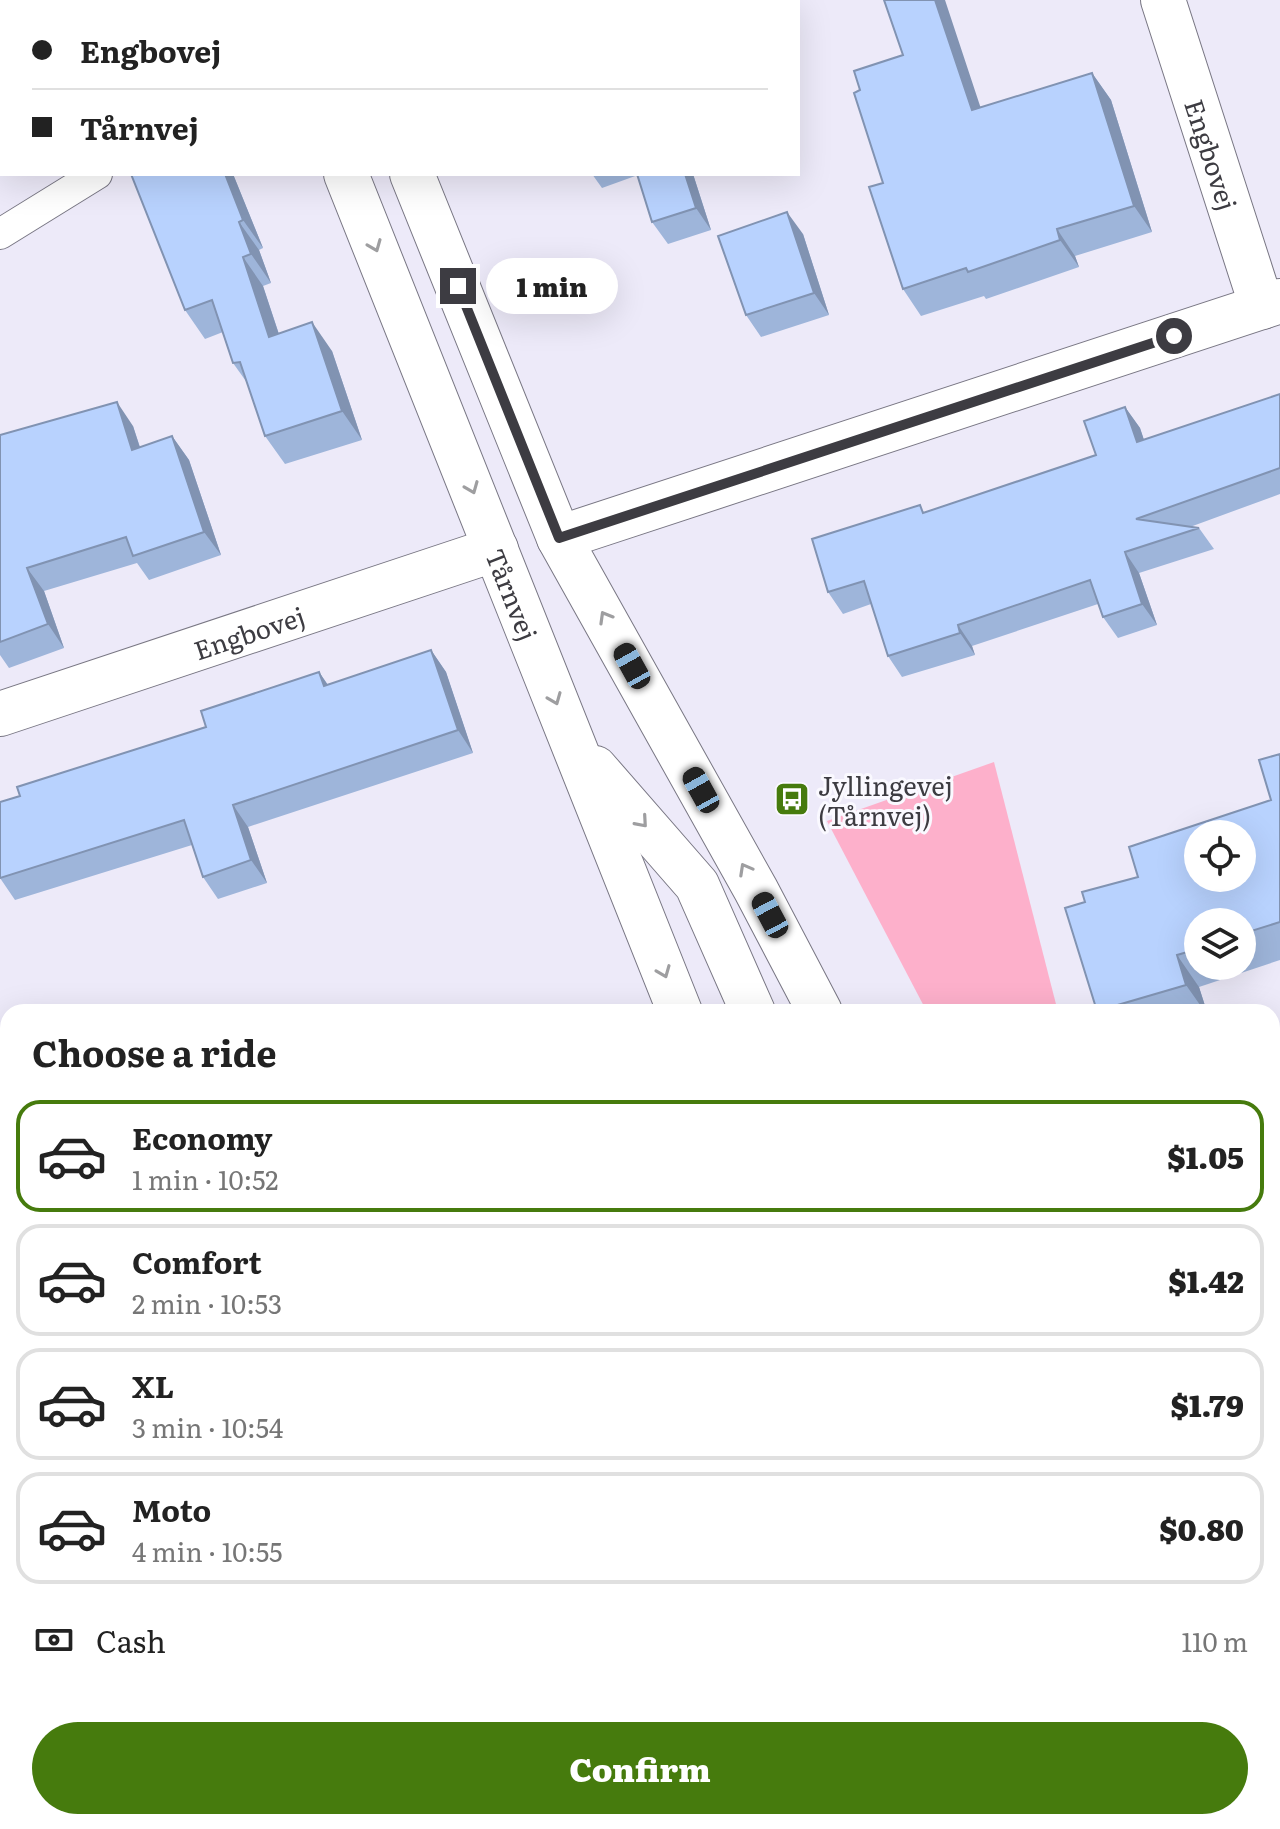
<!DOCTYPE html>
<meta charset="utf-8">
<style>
:root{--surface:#fff;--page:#f6f6f6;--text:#222;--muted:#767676;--line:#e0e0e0;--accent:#467b0d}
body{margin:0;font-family:Literata,serif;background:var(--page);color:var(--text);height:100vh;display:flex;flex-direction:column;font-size:30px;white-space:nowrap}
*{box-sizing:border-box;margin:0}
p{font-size:26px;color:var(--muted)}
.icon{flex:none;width:44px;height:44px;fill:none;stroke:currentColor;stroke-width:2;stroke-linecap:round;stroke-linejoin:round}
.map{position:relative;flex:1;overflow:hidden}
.side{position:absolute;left:0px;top:1004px;width:1280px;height:826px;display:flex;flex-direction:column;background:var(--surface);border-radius:24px 24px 0 0;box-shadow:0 8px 32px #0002}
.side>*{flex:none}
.banner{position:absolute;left:0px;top:0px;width:800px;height:176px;box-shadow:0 8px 32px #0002;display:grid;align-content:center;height:176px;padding:0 32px;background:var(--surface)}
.tools{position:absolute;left:1184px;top:820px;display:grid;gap:16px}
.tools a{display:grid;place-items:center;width:72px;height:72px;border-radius:50%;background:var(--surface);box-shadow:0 8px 32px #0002;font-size:40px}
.end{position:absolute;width:36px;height:36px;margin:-18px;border:10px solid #3d3c42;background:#fff;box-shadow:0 0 0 4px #fff}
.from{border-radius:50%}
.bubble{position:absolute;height:56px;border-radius:28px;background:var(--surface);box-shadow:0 8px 32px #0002;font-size:26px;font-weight:800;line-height:56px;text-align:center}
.car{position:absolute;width:24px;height:48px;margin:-24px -12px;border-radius:10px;box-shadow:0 0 6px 2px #0007;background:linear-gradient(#222 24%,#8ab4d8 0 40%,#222 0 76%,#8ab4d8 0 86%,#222 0)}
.banner b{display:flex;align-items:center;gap:28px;height:76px;font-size:30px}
.banner b+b{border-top:2px solid var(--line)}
.banner i{width:20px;height:20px;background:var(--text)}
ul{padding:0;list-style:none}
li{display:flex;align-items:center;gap:24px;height:112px;margin:0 16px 12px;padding:0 16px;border:4px solid var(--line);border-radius:24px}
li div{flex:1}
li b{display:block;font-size:30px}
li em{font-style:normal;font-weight:800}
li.selected{border-color:var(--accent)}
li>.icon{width:72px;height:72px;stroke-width:1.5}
h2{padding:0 32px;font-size:36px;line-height:96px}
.pay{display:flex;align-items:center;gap:20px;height:88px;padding:0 32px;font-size:30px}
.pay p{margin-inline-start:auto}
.action{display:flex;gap:16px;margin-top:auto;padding:16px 32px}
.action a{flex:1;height:92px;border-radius:48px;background:var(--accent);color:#fff;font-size:32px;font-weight:800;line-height:92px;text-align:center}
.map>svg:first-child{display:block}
.green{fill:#fdb0cb}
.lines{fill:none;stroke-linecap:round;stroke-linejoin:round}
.service-casing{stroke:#797784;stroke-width:32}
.minor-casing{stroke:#797784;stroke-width:46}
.tertiary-casing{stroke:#797784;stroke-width:46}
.service{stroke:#fff;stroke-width:30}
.minor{stroke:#fff;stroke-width:44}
.tertiary{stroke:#fff;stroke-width:44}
.wall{fill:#9eb5da;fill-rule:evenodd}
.shaded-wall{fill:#8193b2}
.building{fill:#b8d2fe;stroke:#8193b2;stroke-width:2;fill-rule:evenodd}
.oneway{stroke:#9e9ea0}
.route{stroke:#3d3c42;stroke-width:10}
.labels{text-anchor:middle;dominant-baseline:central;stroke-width:6;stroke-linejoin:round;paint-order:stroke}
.street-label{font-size:26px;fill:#3d3c42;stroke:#faf9ff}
.poi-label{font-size:26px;fill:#3d3c42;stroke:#faf9ff;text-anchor:start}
</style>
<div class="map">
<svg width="1280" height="1829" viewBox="0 0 1280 1829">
<rect width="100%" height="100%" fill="#edeaf9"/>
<!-- green -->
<path class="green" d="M 994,762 L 1058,1012 L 927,1012 L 827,821 Z"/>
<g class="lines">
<!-- service casing -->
<g class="service-casing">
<path id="service" d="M 0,234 L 97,174"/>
</g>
<!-- minor casing -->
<g class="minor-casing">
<g id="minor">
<path id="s1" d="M 1163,0 L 1262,307"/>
<path d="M 559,538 L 1280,301"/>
<path id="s2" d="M 0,714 L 496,549"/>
</g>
</g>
<!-- tertiary casing -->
<g class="tertiary-casing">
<g id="tertiary">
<path d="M 279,0 L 279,2"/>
<path d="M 343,0 L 344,2"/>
<path id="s3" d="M 346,174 L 680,1012"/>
<path d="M 412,174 L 559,538 L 756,890 L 820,1012"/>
<path d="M 595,768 L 697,885 L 753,1012"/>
<path d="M 1272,1068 L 1280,1066"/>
<path d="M 1272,1181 L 1280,1178"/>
<path d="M 0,1501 L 8,1498"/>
<path d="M 0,1575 L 8,1573"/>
<path d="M 986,1822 L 989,1829"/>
<path d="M 1100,1822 L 1102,1829"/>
</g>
</g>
<!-- service -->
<use href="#service" class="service"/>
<!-- minor -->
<use href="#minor" class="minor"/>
<!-- tertiary -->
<use href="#tertiary" class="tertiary"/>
</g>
<!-- wall -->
<path class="wall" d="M 0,0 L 158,0 L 159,2 L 2,2 L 2,18 L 0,18 Z
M 537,0 L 605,0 L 601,2 L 538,2 Z
M 903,55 L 981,107 L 1092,73 L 1111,100 L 1152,232 L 1075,256 L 1079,267 L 986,299 L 984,296 L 921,316 L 903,289 L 883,183 L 860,90 Z
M 131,174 L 233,174 L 263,248 L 259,250 L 271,283 L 263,286 L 279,334 L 332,351 L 362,440 L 285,464 L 265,436 L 248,384 L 233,363 L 223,332 L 205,339 L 185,310 Z
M 592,174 L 693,174 L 711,230 L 668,244 L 652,222 L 638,175 L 602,188 Z
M 803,234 L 829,315 L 761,337 L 746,315 Z
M 1280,394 L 1280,494 L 1190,527 L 1199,528 L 1214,549 L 1139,573 L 1157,625 L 1118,638 L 1103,617 L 1098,604 L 972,646 L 975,655 L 902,677 L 888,656 L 871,604 L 843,614 L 828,592 L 925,512 L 1096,455 L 1125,407 L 1140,428 L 1144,440 Z
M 133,426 L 140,447 L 172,436 L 189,460 L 221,555 L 149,580 L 137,563 L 44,591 L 64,648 L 9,668 L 0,655 L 0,435 Z
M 431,650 L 446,672 L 473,753 L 248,827 L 267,883 L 218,899 L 203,877 L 192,845 L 15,900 L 0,878 L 20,796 L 206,727 L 319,672 L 328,685 Z
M 1280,754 L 1280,960 L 1199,987 L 1207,1012 L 1098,1012 L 1065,908 L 1085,902 L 1138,877 L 1271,800 ZM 1198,922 L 1242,922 L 1242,966 L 1198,966 Z
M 8,1250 L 8,1349 L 0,1352 L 0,1252 Z
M 1280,1253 L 1280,1419 L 1275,1421 L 1280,1435 L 1280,1441 L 1272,1444 L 1272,1256 Z
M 1280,1610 L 1280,1792 L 1272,1794 L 1272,1612 Z
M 8,1683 L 8,1822 L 83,1822 L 60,1829 L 11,1829 L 5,1821 Z"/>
<!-- shaded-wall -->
<path class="shaded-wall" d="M 935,0 L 945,0 L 990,136 L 972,110 Z
M 1092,73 L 1111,100 L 1152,232 L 1134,206 Z
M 225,174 L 233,174 L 263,248 L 243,220 Z
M 685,174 L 693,174 L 711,230 L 696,208 Z
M 787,212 L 803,234 L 829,315 L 814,293 Z
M 239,222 L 259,250 L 271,283 L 251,254 Z
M 1057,229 L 1075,256 L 1079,267 L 1060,240 Z
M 243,257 L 263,286 L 289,365 L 269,337 Z
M 312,322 L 332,351 L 362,440 L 342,411 Z
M 117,402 L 133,426 L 148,473 L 132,450 Z
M 1125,407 L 1140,428 L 1152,464 L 1137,442 Z
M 172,436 L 189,460 L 221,555 L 204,532 Z
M 1125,552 L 1139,573 L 1157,625 L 1142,604 Z
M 27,568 L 44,591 L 64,648 L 48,624 Z
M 958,625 L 972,646 L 975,655 L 960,633 Z
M 431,650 L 446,672 L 473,753 L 458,730 Z
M 319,672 L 334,694 L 324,686 Z
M 233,805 L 248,827 L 267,883 L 251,860 Z
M 1177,955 L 1199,987 L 1207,1012 L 1205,1012 L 1186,985 Z
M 1272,1416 L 1275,1421 L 1280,1438 L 1272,1426 Z
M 865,1822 L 872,1822 L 874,1829 L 867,1829 Z"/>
<!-- building -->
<path class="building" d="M 73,0 L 138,0 L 138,2 L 74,2 Z
M 537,0 L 554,0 L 551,2 L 538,2 Z
M 884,0 L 935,0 L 972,110 L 1092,73 L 1134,206 L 1057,229 L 1060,240 L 968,272 L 966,268 L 903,289 L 869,187 L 883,183 L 854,93 L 860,90 L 854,71 L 903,55 Z
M 131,174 L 225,174 L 243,220 L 239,222 L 251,254 L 243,257 L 269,337 L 312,322 L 342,411 L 265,436 L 240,362 L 233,363 L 212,300 L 185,310 Z
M 637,174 L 685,174 L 696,208 L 652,222 Z
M 787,212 L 814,293 L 746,315 L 718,236 Z
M 1280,394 L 1280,468 L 1136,519 L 1199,528 L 1125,552 L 1142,604 L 1103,617 L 1090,580 L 958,625 L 960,633 L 888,656 L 864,581 L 828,592 L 812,539 L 920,505 L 923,513 L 1096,455 L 1084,421 L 1125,407 L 1137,442 Z
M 117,402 L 132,450 L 172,436 L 204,532 L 133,556 L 126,537 L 27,568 L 48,624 L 0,642 L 0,435 Z
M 431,650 L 458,730 L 233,805 L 251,860 L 203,877 L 184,820 L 0,878 L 0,802 L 20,796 L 17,787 L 206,727 L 201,711 L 319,672 L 324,686 Z
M 1280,754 L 1280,922 L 1242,934 L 1242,922 L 1198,922 L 1198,949 L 1177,955 L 1186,985 L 1097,1011 L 1065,908 L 1085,902 L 1082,892 L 1138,877 L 1129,847 L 1271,800 L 1259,760 ZM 1198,834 L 1242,834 L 1242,878 L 1198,878 Z
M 8,1250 L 8,1323 L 0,1325 L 0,1252 Z
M 1280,1253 L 1280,1381 L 1272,1383 L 1272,1256 Z
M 1280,1610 L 1280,1765 L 1272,1767 L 1272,1612 Z
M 8,1683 L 8,1820 L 5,1821 L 0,1805 L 0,1686 Z
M 712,1822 L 865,1822 L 867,1829 L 690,1829 Z"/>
<!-- one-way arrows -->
<defs><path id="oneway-chevron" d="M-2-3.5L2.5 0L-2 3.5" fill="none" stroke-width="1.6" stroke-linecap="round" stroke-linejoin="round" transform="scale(2)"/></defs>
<g class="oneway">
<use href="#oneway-chevron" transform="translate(375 246) rotate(68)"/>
<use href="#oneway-chevron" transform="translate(472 488) rotate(68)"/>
<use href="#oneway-chevron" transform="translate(605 617) rotate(-120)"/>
<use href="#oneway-chevron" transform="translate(555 699) rotate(68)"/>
<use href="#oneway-chevron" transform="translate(642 822) rotate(49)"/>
<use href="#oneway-chevron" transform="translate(745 869) rotate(-119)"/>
<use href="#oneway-chevron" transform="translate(664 972) rotate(68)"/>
</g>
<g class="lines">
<!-- route -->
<path class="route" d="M 458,286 L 559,538 L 1174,336"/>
</g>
<!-- icons -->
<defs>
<g id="bus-square" transform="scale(1.8)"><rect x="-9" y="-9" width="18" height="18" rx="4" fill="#467b0d" stroke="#faf9ff"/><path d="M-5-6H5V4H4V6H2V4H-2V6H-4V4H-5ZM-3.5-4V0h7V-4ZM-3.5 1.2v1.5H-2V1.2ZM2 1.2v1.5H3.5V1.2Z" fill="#fff"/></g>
</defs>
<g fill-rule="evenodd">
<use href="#bus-square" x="792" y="799"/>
</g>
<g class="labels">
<!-- street labels -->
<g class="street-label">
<text stroke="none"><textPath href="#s1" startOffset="162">Engbovej</textPath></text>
<text stroke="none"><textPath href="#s3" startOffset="452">Tårnvej</textPath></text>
<text stroke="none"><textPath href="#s2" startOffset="262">Engbovej</textPath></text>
</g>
<!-- poi labels -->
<g class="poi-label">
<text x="818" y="784">Jyllingevej<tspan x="818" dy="30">(Tårnvej)</tspan></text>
</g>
</g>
</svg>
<div class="tools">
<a><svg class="icon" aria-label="locate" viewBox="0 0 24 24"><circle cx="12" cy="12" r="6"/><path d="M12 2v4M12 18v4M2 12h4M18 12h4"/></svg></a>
<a><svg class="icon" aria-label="layers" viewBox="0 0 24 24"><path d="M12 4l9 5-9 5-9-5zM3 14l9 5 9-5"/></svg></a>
</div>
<i class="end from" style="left:1174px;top:336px"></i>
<i class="end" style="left:458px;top:286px"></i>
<div class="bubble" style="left:486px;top:258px;width:132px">1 min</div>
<i class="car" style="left:632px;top:666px;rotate:331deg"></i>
<i class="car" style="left:701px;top:790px;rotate:331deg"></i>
<i class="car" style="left:770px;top:915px;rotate:332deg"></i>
<div class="banner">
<b><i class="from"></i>Engbovej</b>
<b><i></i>Tårnvej</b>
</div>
<section class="side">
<h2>Choose a ride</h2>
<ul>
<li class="selected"><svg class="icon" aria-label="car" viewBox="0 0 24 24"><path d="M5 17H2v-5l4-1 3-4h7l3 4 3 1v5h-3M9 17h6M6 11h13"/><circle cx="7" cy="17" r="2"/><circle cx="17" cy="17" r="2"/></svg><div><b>Economy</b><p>1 min · 10:52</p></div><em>$1.05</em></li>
<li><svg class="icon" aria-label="car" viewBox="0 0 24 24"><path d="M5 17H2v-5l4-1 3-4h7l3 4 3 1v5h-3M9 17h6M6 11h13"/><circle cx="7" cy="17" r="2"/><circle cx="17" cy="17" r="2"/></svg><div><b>Comfort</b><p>2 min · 10:53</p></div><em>$1.42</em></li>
<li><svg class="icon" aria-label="car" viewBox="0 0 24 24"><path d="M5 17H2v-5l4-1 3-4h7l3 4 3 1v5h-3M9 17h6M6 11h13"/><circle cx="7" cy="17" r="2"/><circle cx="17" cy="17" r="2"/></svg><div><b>XL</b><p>3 min · 10:54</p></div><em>$1.79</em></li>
<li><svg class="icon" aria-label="car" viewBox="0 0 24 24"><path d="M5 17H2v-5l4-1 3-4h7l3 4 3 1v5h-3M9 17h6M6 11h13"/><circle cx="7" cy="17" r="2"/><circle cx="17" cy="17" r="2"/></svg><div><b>Moto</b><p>4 min · 10:55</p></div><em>$0.80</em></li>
</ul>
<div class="pay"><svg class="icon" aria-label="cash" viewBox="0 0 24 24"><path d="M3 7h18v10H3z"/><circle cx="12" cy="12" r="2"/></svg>Cash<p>110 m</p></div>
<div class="action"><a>Confirm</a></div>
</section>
</div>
